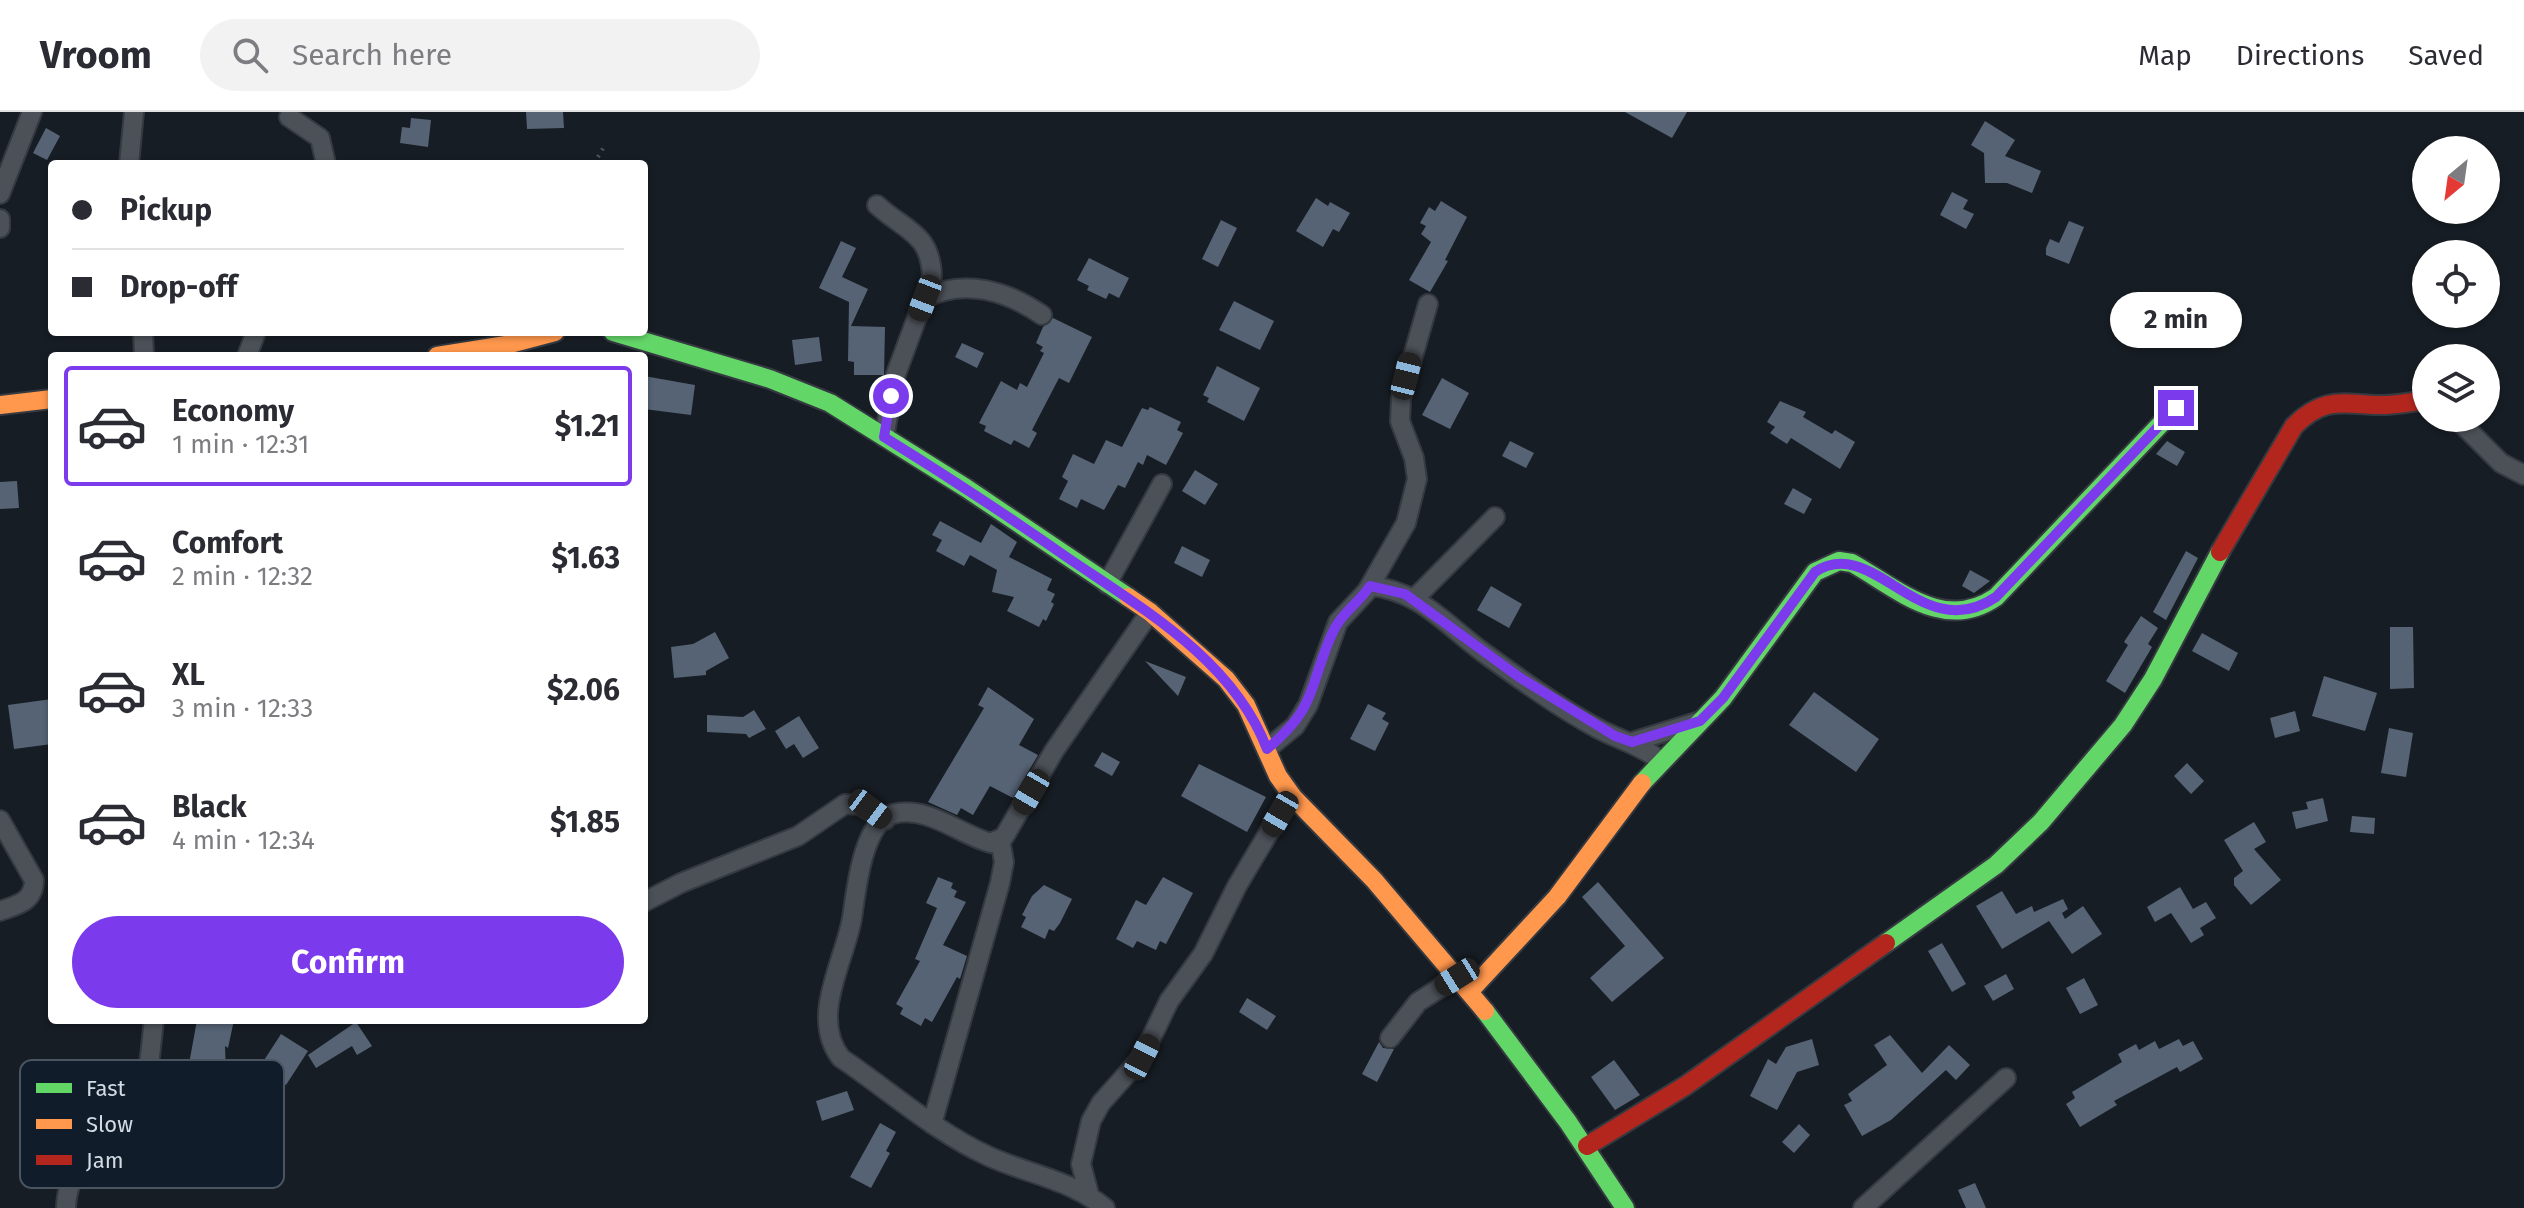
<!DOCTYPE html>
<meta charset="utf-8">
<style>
:root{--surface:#fff;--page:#f2f2f3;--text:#2b2b33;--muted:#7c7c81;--line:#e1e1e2;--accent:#7c3aed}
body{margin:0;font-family:"Fira Sans",sans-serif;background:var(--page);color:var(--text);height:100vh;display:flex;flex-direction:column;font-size:30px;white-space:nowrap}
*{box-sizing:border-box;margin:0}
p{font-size:26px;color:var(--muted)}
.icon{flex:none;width:44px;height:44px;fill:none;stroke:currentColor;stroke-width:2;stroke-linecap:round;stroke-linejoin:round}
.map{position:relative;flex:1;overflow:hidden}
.drawer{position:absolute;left:48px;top:240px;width:600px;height:672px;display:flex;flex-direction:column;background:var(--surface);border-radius:8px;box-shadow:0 2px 6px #0004}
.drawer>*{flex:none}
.top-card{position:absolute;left:48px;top:48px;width:600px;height:176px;border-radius:8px;box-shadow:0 2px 6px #0004;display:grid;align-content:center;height:176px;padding:0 24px;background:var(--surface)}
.needle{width:52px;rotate:209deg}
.buttons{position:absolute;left:2412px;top:24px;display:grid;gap:16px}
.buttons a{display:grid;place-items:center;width:88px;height:88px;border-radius:50%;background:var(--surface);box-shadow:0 2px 6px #0004;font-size:40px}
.end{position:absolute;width:36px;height:36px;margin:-18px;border:10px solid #7c3aed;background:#fff;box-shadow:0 0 0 4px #fff}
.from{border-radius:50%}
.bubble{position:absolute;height:56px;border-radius:28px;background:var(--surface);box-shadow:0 2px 6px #0004;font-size:26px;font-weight:700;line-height:56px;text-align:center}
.car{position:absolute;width:24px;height:48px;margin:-24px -12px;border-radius:10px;box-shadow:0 0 6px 2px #0007;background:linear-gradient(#222 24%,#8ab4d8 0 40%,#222 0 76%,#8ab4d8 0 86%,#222 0)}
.top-card b{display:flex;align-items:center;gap:28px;height:76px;font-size:30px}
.top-card b+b{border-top:2px solid var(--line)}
.top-card i{width:20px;height:20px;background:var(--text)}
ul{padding:14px 0 0;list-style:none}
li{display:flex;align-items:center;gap:24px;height:120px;margin:0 16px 12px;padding:0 8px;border:4px solid transparent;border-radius:8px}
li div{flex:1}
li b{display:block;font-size:30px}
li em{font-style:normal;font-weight:700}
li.selected{border-color:var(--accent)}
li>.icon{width:72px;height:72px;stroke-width:1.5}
.cta{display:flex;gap:16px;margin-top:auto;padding:16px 24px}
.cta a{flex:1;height:92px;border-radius:48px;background:var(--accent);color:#fff;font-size:32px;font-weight:700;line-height:92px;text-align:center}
header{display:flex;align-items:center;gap:48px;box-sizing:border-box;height:112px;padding:0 40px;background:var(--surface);border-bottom:2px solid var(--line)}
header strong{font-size:38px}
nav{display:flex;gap:44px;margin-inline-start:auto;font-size:28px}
.search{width:560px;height:72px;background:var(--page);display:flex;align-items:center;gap:20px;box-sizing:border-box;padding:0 28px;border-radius:44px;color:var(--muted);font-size:30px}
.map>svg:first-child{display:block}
.building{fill:#566375}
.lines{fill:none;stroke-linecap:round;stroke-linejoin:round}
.street-casing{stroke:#353940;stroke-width:22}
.fast-casing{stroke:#353940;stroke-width:22}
.slow-casing{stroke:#353940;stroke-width:22}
.jam-casing{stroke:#353940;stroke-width:22}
.path{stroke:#4e5358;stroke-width:4;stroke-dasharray:2 6;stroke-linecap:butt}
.street{stroke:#4c5158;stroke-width:18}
.fast{stroke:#63d668;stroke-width:18}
.slow{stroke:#ff974d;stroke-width:18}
.jam{stroke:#b3261e;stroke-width:18}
.route{stroke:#7c3aed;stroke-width:10}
.key{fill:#111c2a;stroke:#4b5562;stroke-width:2}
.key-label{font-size:22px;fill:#d2dae4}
</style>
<header>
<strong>Vroom</strong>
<div class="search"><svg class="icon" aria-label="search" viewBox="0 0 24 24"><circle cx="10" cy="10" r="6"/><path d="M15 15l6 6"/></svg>Search here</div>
<nav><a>Map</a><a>Directions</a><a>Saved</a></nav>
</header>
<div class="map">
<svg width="2524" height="1096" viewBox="0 0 2524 1096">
<rect width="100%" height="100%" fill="#171d24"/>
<!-- building -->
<path class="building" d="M 526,0 L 563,0 L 564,16 L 527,17 Z
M 1625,0 L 1687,0 L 1672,26 Z
M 411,6 L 431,8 L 428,35 L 400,31 L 402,15 L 410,16 Z
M 1985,9 L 2015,28 L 2005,44 L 2041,59 L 2032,81 L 2007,71 L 1985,71 L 1984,41 L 1971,33 Z
M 46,16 L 60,24 L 47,48 L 33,41 Z
M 1952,80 L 1968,88 L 1963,97 L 1974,102 L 1966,117 L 1940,103 Z
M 1316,86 L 1328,94 L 1330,90 L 1350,101 L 1339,120 L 1333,117 L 1323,135 L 1296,119 Z
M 1441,89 L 1467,105 L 1445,148 L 1448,149 L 1430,180 L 1409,168 L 1431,130 L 1421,122 L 1426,114 L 1420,111 L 1429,95 L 1435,99 Z
M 1221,108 L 1237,116 L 1218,155 L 1202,147 Z
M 2069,109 L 2084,115 L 2069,152 L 2046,143 L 2046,136 L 2050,127 L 2059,131 Z
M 841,129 L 856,136 L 842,165 L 868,177 L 851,214 L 885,215 L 884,263 L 854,263 L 854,250 L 848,249 L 849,190 L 819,176 Z
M 1089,146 L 1129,166 L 1119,186 L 1109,181 L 1106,187 L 1087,178 L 1089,174 L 1077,168 Z
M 1234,189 L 1274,209 L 1260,238 L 1219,218 Z
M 1053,206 L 1092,225 L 1069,271 L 1059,266 L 1032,318 L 1037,321 L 1029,336 L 1014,328 L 1011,333 L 984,319 L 986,314 L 979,311 L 1001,269 L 1017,278 L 1020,271 L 1027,275 L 1044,241 L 1040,239 L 1043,235 L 1036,231 L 1043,215 Z
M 819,225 L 822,249 L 795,253 L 792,228 Z
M 962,231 L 984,241 L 977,256 L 955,245 Z
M 1217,254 L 1260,276 L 1244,309 L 1207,290 L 1209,286 L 1203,283 Z
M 644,264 L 695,273 L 691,303 L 644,297 Z
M 1442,266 L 1469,281 L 1450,317 L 1422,303 Z
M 1780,289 L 1806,300 L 1803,305 L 1832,322 L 1835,318 L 1855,330 L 1840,357 L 1791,326 L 1787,332 L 1770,321 L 1775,315 L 1767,310 Z
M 1150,295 L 1181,310 L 1177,318 L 1183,321 L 1166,353 L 1147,343 L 1143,353 L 1138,350 L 1125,376 L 1118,373 L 1104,398 L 1081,387 L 1077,396 L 1059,387 L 1068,369 L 1062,365 L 1073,342 L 1094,352 L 1106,328 L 1122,335 L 1142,296 L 1148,298 Z
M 1510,329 L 1534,341 L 1526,356 L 1502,344 Z
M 2167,329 L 2185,340 L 2177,354 L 2156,342 Z
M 1195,358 L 1218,372 L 1205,393 L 1182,379 Z
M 17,369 L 19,396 L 0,397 L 0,370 Z
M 1793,376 L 1812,387 L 1804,402 L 1784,392 Z
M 940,409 L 981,431 L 991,412 L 1017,430 L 1009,445 L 1052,467 L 1047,478 L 1055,482 L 1051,490 L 1054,492 L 1046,509 L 1043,507 L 1039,515 L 1007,499 L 1014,485 L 992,480 L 997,458 L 970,443 L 964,454 L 936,439 L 942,428 L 932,423 Z
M 1182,434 L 1210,448 L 1202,465 L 1174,451 Z
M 2186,439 L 2198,446 L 2166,508 L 2153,500 Z
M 1970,458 L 1990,469 L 1974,481 L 1962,474 Z
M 1491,474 L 1522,492 L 1509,516 L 1477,498 Z
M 2141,504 L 2158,516 L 2148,532 L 2152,535 L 2125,581 L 2106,569 L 2128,533 L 2124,530 Z
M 2390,515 L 2413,515 L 2414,576 L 2390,577 Z
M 715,520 L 729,546 L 706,559 L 706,563 L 674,566 L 671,535 L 693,532 Z
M 2202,521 L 2238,541 L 2229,559 L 2192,539 Z
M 1145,549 L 1186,565 L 1178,584 Z
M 2324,564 L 2377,581 L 2365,619 L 2312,604 Z
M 988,575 L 1034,607 L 1019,633 L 1038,643 L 1013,686 L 990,674 L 973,703 L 961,696 L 957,703 L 928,690 L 984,596 L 978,593 Z
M 1814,580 L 1879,627 L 1856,660 L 1789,613 Z
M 52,587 L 52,632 L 14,637 L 8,593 Z
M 1368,592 L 1386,601 L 1382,607 L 1389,611 L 1375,639 L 1350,627 Z
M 754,598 L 766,617 L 749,626 L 746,622 L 707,620 L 707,603 L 743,605 Z
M 2295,599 L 2300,619 L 2275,626 L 2270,606 Z
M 799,604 L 819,636 L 803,646 L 794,632 L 786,637 L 775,619 Z
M 2389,616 L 2413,621 L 2406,665 L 2381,661 Z
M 1102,640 L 1120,650 L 1112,664 L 1094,654 Z
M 2187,651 L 2204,669 L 2191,682 L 2174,664 Z
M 1199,652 L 1266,685 L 1247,720 L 1181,684 Z
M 2323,686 L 2328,709 L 2296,717 L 2292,700 L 2308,697 L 2306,690 Z
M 2352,704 L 2375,706 L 2374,722 L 2350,720 Z
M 2254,710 L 2266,730 L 2254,737 L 2281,768 L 2251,793 L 2234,773 L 2234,766 L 2243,759 L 2224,728 Z
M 938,765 L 953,771 L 951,776 L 957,779 L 954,785 L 966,790 L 943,833 L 967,844 L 960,867 L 957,865 L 932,910 L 925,906 L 921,914 L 900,902 L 903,896 L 896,892 L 920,849 L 915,847 L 937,796 L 926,791 Z
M 1163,765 L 1193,781 L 1166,832 L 1160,829 L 1156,838 L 1137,829 L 1133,836 L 1116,827 L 1136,788 L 1146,793 Z
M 1598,770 L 1664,846 L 1612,890 L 1590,866 L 1625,834 L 1582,785 Z
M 1044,773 L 1072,787 L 1060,811 L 1054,819 L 1049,817 L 1045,827 L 1021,815 L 1026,805 L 1022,803 L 1032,784 Z
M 2180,775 L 2193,797 L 2206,790 L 2216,806 L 2200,816 L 2204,823 L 2191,831 L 2171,801 L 2155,810 L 2147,795 Z
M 2002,779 L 2016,802 L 2032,794 L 2034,800 L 2063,787 L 2068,797 L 2062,801 L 2065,807 L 2083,794 L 2102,822 L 2072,842 L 2049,809 L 2002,837 L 1976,794 Z
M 1942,831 L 1966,872 L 1952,880 L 1928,839 Z
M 2006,862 L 2014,877 L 1993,889 L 1984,874 Z
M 2084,866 L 2098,893 L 2080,902 L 2066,876 Z
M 1247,886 L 1276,904 L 1267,918 L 1239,900 Z
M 197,908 L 234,908 L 228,936 L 225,934 L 226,962 L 187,963 Z
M 356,910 L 372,934 L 357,943 L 352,934 L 316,956 L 308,943 Z
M 281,922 L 308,939 L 286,973 L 259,956 Z
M 1890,923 L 1922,961 L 1949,933 L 1970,953 L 1956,968 L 1946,958 L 1891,1008 L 1862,1024 L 1844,993 L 1852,989 L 1848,982 L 1887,953 L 1874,933 Z
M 1812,927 L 1819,953 L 1797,960 L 1777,998 L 1750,984 L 1768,947 L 1776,952 L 1786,935 Z
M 2179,927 L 2183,934 L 2193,929 L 2203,947 L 2180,960 L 2177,955 L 2114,989 L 2117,993 L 2080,1015 L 2066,992 L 2075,986 L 2072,980 L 2122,950 L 2118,942 L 2136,932 L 2139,938 L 2155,929 L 2159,937 Z
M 1379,930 L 1383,936 L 1394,937 L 1377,970 L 1362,962 Z
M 1614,948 L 1640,983 L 1615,998 L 1591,965 Z
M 847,979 L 854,998 L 822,1009 L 816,989 Z
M 880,1011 L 896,1020 L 886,1039 L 890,1041 L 871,1076 L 850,1065 Z
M 1799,1012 L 1810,1023 L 1794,1041 L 1782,1030 Z
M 1975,1071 L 1986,1096 L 1966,1096 L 1958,1078 Z"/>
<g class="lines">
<!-- street casing -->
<g class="street-casing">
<path id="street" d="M 289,5 L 320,26 L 326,52
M 129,52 L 134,0
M 0,82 L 32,0
M 877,93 C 905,119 931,121 932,165 L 896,262 L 884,325
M 0,107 L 0,116
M 925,186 C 965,166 1007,179 1042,203
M 143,220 L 144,244
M 247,244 L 256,220
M 2456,306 L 2501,351 L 2524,363
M 1107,472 L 1162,372
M 1370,474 C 1419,478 1447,514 1484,541 C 1520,567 1558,595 1597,616 C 1619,628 1641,633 1661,649
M 1414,487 L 1495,405
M 1632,630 L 1700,609
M 1267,637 L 1295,614 L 1308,593 L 1338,510 L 1367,479 L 1406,411 L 1417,367 L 1414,346 L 1400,309 L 1401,286 L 1428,192
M 0,708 L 34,768 C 34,790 17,793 0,799
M 644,790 L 681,771 L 798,724 L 845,692 L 860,693 L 885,708
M 1390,926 L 1418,890 L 1457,865
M 932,1012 L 1000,771 L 1004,750 L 1000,727
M 1089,1082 L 1081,1052 L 1091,1009 L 1101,991 L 1142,945 L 1169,889 L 1203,842 L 1237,774 L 1291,683
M 66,1096 C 67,1041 116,1043 135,1006 C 149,978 150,939 154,908
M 1105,1096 C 1072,1068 1027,1062 988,1044 C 934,1019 890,979 841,946 C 809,905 845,849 852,806 C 856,781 862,710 893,702 C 928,693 960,723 991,731 L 1004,725 L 1054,639 L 1150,500
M 1863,1096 L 2006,966"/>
</g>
<!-- fast casing -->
<g class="fast-casing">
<path id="fast" d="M 613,220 L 770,267 L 830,291 L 966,376 L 1128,485
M 1642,671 L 1723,586 L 1815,460 L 1839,449 L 1852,451 C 1898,477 1944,521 1996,485 L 2176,296
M 1886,831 L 1996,753 L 2041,710 L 2123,613 L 2153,567 L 2220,440
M 1485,899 L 1568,1010 L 1625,1096"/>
</g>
<!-- slow casing -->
<g class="slow-casing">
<path id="slow" d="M 437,244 L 506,233 L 555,220
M 0,293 L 52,287
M 1128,485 L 1150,500 L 1226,567 L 1246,593 L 1278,664 L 1293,685 L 1374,768 L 1485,899
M 1470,879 L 1557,785 L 1642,671"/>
</g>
<!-- jam casing -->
<g class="jam-casing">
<path id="jam" d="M 2220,440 L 2294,314 C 2322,286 2339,291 2375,293 C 2392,294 2410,290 2426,288
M 1587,1034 L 1685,974 L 1886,831"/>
</g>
<!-- path -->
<path class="path" d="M 594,52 L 605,33"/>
<!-- street -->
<use href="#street" class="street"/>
<!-- fast -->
<use href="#fast" class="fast"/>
<!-- slow -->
<use href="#slow" class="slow"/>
<!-- jam -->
<use href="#jam" class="jam"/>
</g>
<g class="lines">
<!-- route -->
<path class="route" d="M 891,284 L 884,325 C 947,364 1008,404 1068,446 C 1143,497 1233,548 1267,637 C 1317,595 1308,578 1331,524 C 1339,503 1358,492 1370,474 L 1405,482 L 1519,565 L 1615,624 L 1632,630 L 1700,609 L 1723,586 L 1815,460 C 1874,421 1921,536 1996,485 L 2176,296"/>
</g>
<!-- legend -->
<rect x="20" y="948" width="264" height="128" rx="12" class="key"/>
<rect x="36" y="971" width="36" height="10" fill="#63d668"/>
<rect x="36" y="1007" width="36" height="10" fill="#ff974d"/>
<rect x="36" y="1043" width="36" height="10" fill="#b3261e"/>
<g class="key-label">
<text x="86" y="984">Fast</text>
<text x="86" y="1020">Slow</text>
<text x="86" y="1056">Jam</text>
</g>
</svg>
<div class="buttons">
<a><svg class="needle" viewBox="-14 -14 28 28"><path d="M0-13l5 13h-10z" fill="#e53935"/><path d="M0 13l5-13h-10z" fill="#7c7c81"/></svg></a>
<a><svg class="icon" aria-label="locate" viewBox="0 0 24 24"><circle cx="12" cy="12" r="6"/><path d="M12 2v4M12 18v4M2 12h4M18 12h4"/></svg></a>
<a><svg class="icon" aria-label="layers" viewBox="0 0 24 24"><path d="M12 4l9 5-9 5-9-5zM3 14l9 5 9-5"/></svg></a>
</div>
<i class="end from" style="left:891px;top:284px"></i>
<i class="end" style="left:2176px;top:296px"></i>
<div class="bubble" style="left:2110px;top:180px;width:132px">2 min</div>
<i class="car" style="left:925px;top:186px;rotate:201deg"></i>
<i class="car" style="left:1406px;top:264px;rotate:14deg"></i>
<i class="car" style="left:1031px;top:680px;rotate:210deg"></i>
<i class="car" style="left:870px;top:697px;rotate:127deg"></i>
<i class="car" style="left:1280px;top:702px;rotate:210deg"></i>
<i class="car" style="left:1457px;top:865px;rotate:238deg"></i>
<i class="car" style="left:1142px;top:945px;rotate:27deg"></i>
<div class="top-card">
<b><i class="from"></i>Pickup</b>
<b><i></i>Drop-off</b>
</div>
<section class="drawer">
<ul>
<li class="selected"><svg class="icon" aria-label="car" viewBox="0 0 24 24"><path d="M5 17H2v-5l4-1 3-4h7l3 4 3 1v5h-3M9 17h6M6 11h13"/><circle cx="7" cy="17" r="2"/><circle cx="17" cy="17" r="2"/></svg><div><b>Economy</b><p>1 min · 12:31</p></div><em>$1.21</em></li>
<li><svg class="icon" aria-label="car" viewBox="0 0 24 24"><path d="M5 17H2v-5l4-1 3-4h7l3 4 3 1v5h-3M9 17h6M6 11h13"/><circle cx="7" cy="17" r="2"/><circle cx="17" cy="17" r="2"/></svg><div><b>Comfort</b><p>2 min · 12:32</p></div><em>$1.63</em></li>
<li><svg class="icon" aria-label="car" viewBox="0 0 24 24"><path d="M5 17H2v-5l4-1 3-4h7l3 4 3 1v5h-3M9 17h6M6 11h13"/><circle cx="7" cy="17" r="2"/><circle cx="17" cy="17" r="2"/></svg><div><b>XL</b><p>3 min · 12:33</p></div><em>$2.06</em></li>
<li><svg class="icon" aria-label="car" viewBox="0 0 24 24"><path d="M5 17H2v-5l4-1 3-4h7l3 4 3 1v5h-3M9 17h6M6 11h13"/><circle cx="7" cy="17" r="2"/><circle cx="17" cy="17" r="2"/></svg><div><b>Black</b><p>4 min · 12:34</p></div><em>$1.85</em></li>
</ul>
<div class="cta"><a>Confirm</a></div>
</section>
</div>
